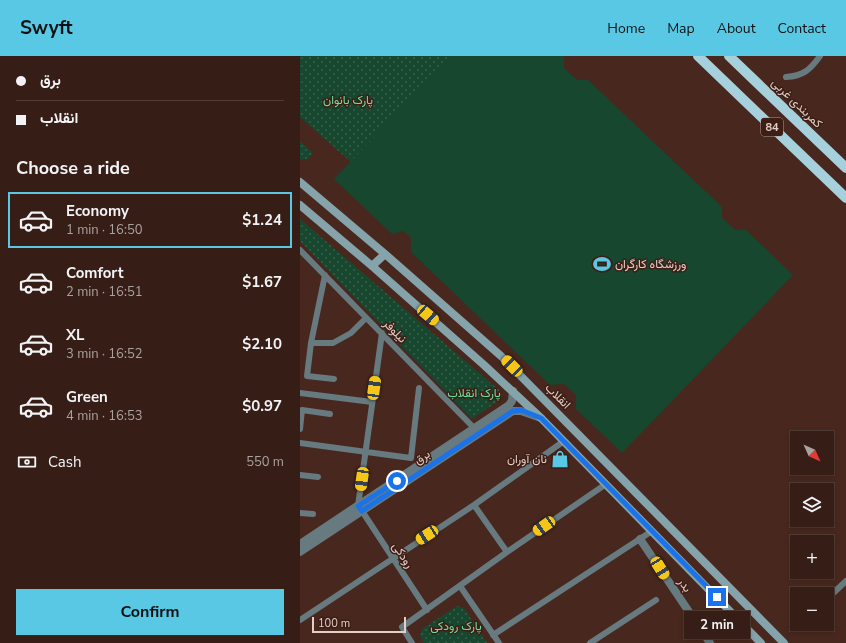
<!DOCTYPE html>
<meta charset="utf-8">
<style>
:root{--surface:#361e16;--page:#412b23;--text:#f1f3f6;--muted:#aaa2a1;--line:#503c35;--accent:#58c8e4}
body{margin:0;font-family:"Nunito Sans",Vazirmatn,sans-serif;background:var(--page);color:var(--text);height:100vh;display:flex;flex-direction:column;font-size:15px;white-space:nowrap}
*{box-sizing:border-box;margin:0}
p{font-size:13px;color:var(--muted)}
.icon{flex:none;width:22px;height:22px;fill:none;stroke:currentColor;stroke-width:2;stroke-linecap:round;stroke-linejoin:round}
.map{position:relative;flex:1;overflow:hidden}
.side{display:flex;flex-direction:column;background:var(--surface);width:300px}
.side>*{flex:none}
.banner{display:grid;align-content:center;height:88px;padding:0 16px;background:var(--surface)}
.needle{width:26px;rotate:135deg}
.fabs{position:absolute;left:490px;top:375px;display:grid;gap:8px}
.fabs a{display:grid;place-items:center;width:44px;height:44px;border-radius:0px;background:var(--surface);box-shadow:0 2px 6px #0003,0 0 0 1px var(--line);font-size:20px}
.scale{position:absolute;left:12px;bottom:10px;width:94px;box-sizing:border-box;padding-left:4px;border:2px solid #e4cfc8;border-top:0;font-size:11px;line-height:14px;white-space:nowrap;color:#e4cfc8;-webkit-text-stroke:3px #3d1e15;paint-order:stroke}
.end{position:absolute;width:18px;height:18px;margin:-9px;border:5px solid #1a73e8;background:#fff;box-shadow:0 0 0 2px #fff}
.from{border-radius:50%}
.bubble{position:absolute;height:28px;border-radius:0px;background:var(--surface);box-shadow:0 2px 6px #0003,0 0 0 1px var(--line);font-size:13px;font-weight:700;line-height:28px;text-align:center}
.car{position:absolute;width:12px;height:24px;margin:-12px -6px;border-radius:5px;box-shadow:0 0 3px 1px #0007;background:linear-gradient(#f5c518 24%,#345 0 40%,#f5c518 0 76%,#345 0 86%,#f5c518 0)}
.banner b{display:flex;align-items:center;gap:14px;height:38px;font-size:15px}
.banner b+b{border-top:1px solid var(--line)}
.banner i{width:10px;height:10px;background:var(--text)}
ul{padding:0;list-style:none}
li{display:flex;align-items:center;gap:12px;height:56px;margin:0 8px 6px;padding:0 8px;border:2px solid transparent;border-radius:0px}
li div{flex:1}
li b{display:block;font-size:15px}
li em{font-style:normal;font-weight:700}
li.selected{border-color:var(--accent)}
li>.icon{width:36px;height:36px;stroke-width:1.5}
h2{padding:0 16px;font-size:18px;line-height:48px}
.pay{display:flex;align-items:center;gap:10px;height:44px;padding:0 16px;font-size:15px}
.pay p{margin-inline-start:auto}
.primary-button{display:flex;gap:8px;margin-top:auto;padding:8px 16px}
.primary-button a{flex:1;height:46px;border-radius:0px;background:var(--accent);color:#111;font-size:16px;font-weight:700;line-height:46px;text-align:center}
header{display:flex;align-items:center;gap:24px;box-sizing:border-box;height:56px;padding:0 20px;background:var(--accent);color:#111}
header strong{font-size:19px}
nav{display:flex;gap:22px;margin-inline-start:auto;font-size:14px}
main{display:flex;flex:1;min-height:0}
.map>svg:first-child{display:block}
.grass{fill:url(#grass-dots)}
.pitch{fill:#17472e}
.lines{fill:none;stroke-linecap:round;stroke-linejoin:round}
.minor{stroke:#677a7f;stroke-width:6}
.tertiary{stroke:#677a7f;stroke-width:8}
.secondary{stroke:#85a3ab;stroke-width:8}
.trunk{stroke:#a5d0dc;stroke-width:10}
.route{stroke:#1a73e8;stroke-width:5}
.labels{text-anchor:middle;dominant-baseline:central;stroke-width:3;stroke-linejoin:round;paint-order:stroke}
.shield{fill:#3d1e15;stroke:#b29a92;stroke-width:1}
.shield-label{font-size:11px;font-weight:bold;fill:#e4cfc8}
.park-label{font-size:12px;fill:#70e0a0;stroke:#3d1e15}
.street-label{font-size:12px;fill:#e4cfc8;stroke:#3d1e15}
.poi-label{font-size:12px;fill:#e4cfc8;stroke:#3d1e15;text-anchor:start}
</style>
<header>
<strong>Swyft</strong>
<nav><a>Home</a><a>Map</a><a>About</a><a>Contact</a></nav>
</header>
<main>
<section class="side">
<div class="banner">
<b><i class="from"></i>برق</b>
<b><i></i>انقلاب</b>
</div>
<h2>Choose a ride</h2>
<ul>
<li class="selected"><svg class="icon" aria-label="car" viewBox="0 0 24 24"><path d="M5 17H2v-5l4-1 3-4h7l3 4 3 1v5h-3M9 17h6M6 11h13"/><circle cx="7" cy="17" r="2"/><circle cx="17" cy="17" r="2"/></svg><div><b>Economy</b><p>1 min · 16:50</p></div><em>$1.24</em></li>
<li><svg class="icon" aria-label="car" viewBox="0 0 24 24"><path d="M5 17H2v-5l4-1 3-4h7l3 4 3 1v5h-3M9 17h6M6 11h13"/><circle cx="7" cy="17" r="2"/><circle cx="17" cy="17" r="2"/></svg><div><b>Comfort</b><p>2 min · 16:51</p></div><em>$1.67</em></li>
<li><svg class="icon" aria-label="car" viewBox="0 0 24 24"><path d="M5 17H2v-5l4-1 3-4h7l3 4 3 1v5h-3M9 17h6M6 11h13"/><circle cx="7" cy="17" r="2"/><circle cx="17" cy="17" r="2"/></svg><div><b>XL</b><p>3 min · 16:52</p></div><em>$2.10</em></li>
<li><svg class="icon" aria-label="car" viewBox="0 0 24 24"><path d="M5 17H2v-5l4-1 3-4h7l3 4 3 1v5h-3M9 17h6M6 11h13"/><circle cx="7" cy="17" r="2"/><circle cx="17" cy="17" r="2"/></svg><div><b>Green</b><p>4 min · 16:53</p></div><em>$0.97</em></li>
</ul>
<div class="pay"><svg class="icon" aria-label="cash" viewBox="0 0 24 24"><path d="M3 7h18v10H3z"/><circle cx="12" cy="12" r="2"/></svg>Cash<p>550 m</p></div>
<div class="primary-button"><a>Confirm</a></div>
</section>
<div class="map">
<svg width="546" height="587" viewBox="0 0 546 587">
<defs>
<pattern id="grass-dots" width="8" height="8" patternUnits="userSpaceOnUse"><rect width="8" height="8" fill="#17472e"/><path d="M2 2h.1M6 6h.1" fill="none" stroke="#39604b" stroke-width="1.8" stroke-linecap="round"/></pattern>
</defs>
<rect width="100%" height="100%" fill="#48281e"/>
<!-- grass -->
<path class="grass" d="M 0,0 L 152,0 L 51,106 L 0,61 Z
M 0,85 L 13,97 L 8,103 L 0,104 Z
M 0,163 L 199,334 L 202,339 L 201,343 L 172,363 L 0,185 Z
M 157,550 L 164,552 L 187,587 L 124,587 L 120,581 L 122,573 Z"/>
<!-- pitch -->
<path class="pitch" d="M 152,0 L 262,0 L 264,1 L 264,12 L 277,24 L 288,24 L 422,151 L 422,162 L 435,174 L 446,174 L 493,219 L 322,397 L 276,353 L 276,339 L 264,328 L 250,329 L 111,196 L 111,182 L 103,175 L 92,178 L 34,123 Z"/>
<g class="lines">
<!-- minor -->
<path class="minor" d="M 486,21 C 503,20 510,14 520,0
M 0,194 L 174,372
M 25,219 L 11,287 L 7,320 L 34,323
M 11,287 L 33,287 L 51,277 L 66,262
M 0,337 L 72,346
M 0,373 L 2,354 L 30,358
M 0,387 L 111,402 L 119,332
M 0,419 L 18,421
M 174,449 L 207,496
M 58,450 L 82,277
M 62,455 L 127,554
M 0,457 L 13,458
M 160,530 L 199,587
M 527,543 L 546,525
M 0,564 L 174,449 L 264,385
M 193,579 L 352,475
M 112,587 L 102,571 L 207,496 L 306,428
M 290,587 L 356,544"/>
<!-- tertiary -->
<path class="tertiary" d="M 340,483 L 410,587
M 0,488 L 209,349 L 212,345 L 213,335
M 0,496 L 213,355 L 221,355 L 241,362"/>
<!-- secondary -->
<path class="secondary" d="M 0,126 L 85,198 L 201,300 L 484,587
M 0,149 L 72,210 L 184,309 L 241,362 L 461,587
M 72,210 L 85,198"/>
<!-- trunk -->
<path class="trunk" d="M 398,0 L 546,142
M 429,0 L 546,112"/>
</g>
<g class="lines">
<!-- route -->
<path class="route" d="M 97,425 L 58,450 L 62,455 L 213,355 L 221,354 L 241,362 L 417,541"/>
</g>
<!-- icons -->
<defs>
<g id="stadium-bare" transform="scale(1.38)"><path d="M0-5a6.5 5 0 1 0 0 10a6.5 5 0 1 0 0-10ZM-3.5-1.8h7v3.6h-7Z" fill="#58c8e4" stroke="#3d1e15" stroke-width="2.5" paint-order="stroke"/></g>
<g id="shop-bare" transform="scale(1.38)"><path d="M-5-2.5h2.3a2.7 3.5 0 0 1 5.4 0H5L5.5 6h-11ZM-1.5-2.5h3a1.5 2.3 0 0 0-3 0Z" fill="#58c8e4" stroke="#3d1e15" stroke-width="2.5" paint-order="stroke"/></g>
</defs>
<g fill-rule="evenodd">
<use href="#stadium-bare" x="302" y="208"/>
<use href="#shop-bare" x="260" y="403"/>
</g>
<g class="labels">
<!-- shield labels -->
<rect class="shield" x="461" y="62" width="22" height="18" rx="3"/>
<g class="shield-label">
<text x="472" y="71">84</text>
</g>
<!-- park labels -->
<g class="park-label">
<text x="48" y="44">پارک بانوان</text>
<text x="174" y="337">پارک انقلاب</text>
<text x="156" y="570">پارک رودکی</text>
</g>
<!-- street labels -->
<g class="street-label">
<text transform="translate(497 47) rotate(44)">کمربندی غربی</text>
<text transform="translate(95 275) rotate(46)">نیلوفر</text>
<text transform="translate(258 340) rotate(45)">انقلاب</text>
<text transform="translate(122 401) rotate(-34)">برق</text>
<text transform="translate(103 499) rotate(56)">رودکی</text>
<text transform="translate(385 529) rotate(57)">بدر</text>
</g>
<!-- poi labels -->
<g class="poi-label">
<text x="315" y="208">ورزشگاه کارگران</text>
<text x="247" y="403" text-anchor="end">نان آوران</text>
</g>
</g>
</svg>
<div class="fabs">
<a><svg class="needle" viewBox="-14 -14 28 28"><path d="M0-13l5 13h-10z" fill="#e53935"/><path d="M0 13l5-13h-10z" fill="#aaa2a1"/></svg></a>
<a><svg class="icon" aria-label="layers" viewBox="0 0 24 24"><path d="M12 4l9 5-9 5-9-5zM3 14l9 5 9-5"/></svg></a>
<a>+</a>
<a>−</a>
</div>
<div class="scale">100 m</div>
<i class="end from" style="left:97px;top:425px"></i>
<i class="end" style="left:417px;top:541px"></i>
<div class="bubble" style="left:384px;top:555px;width:66px">2 min</div>
<i class="car" style="left:128px;top:259px;rotate:131deg"></i>
<i class="car" style="left:212px;top:310px;rotate:315deg"></i>
<i class="car" style="left:74px;top:332px;rotate:8deg"></i>
<i class="car" style="left:62px;top:423px;rotate:188deg"></i>
<i class="car" style="left:244px;top:470px;rotate:236deg"></i>
<i class="car" style="left:127px;top:479px;rotate:237deg"></i>
<i class="car" style="left:360px;top:512px;rotate:148deg"></i>
</div>
</main>
